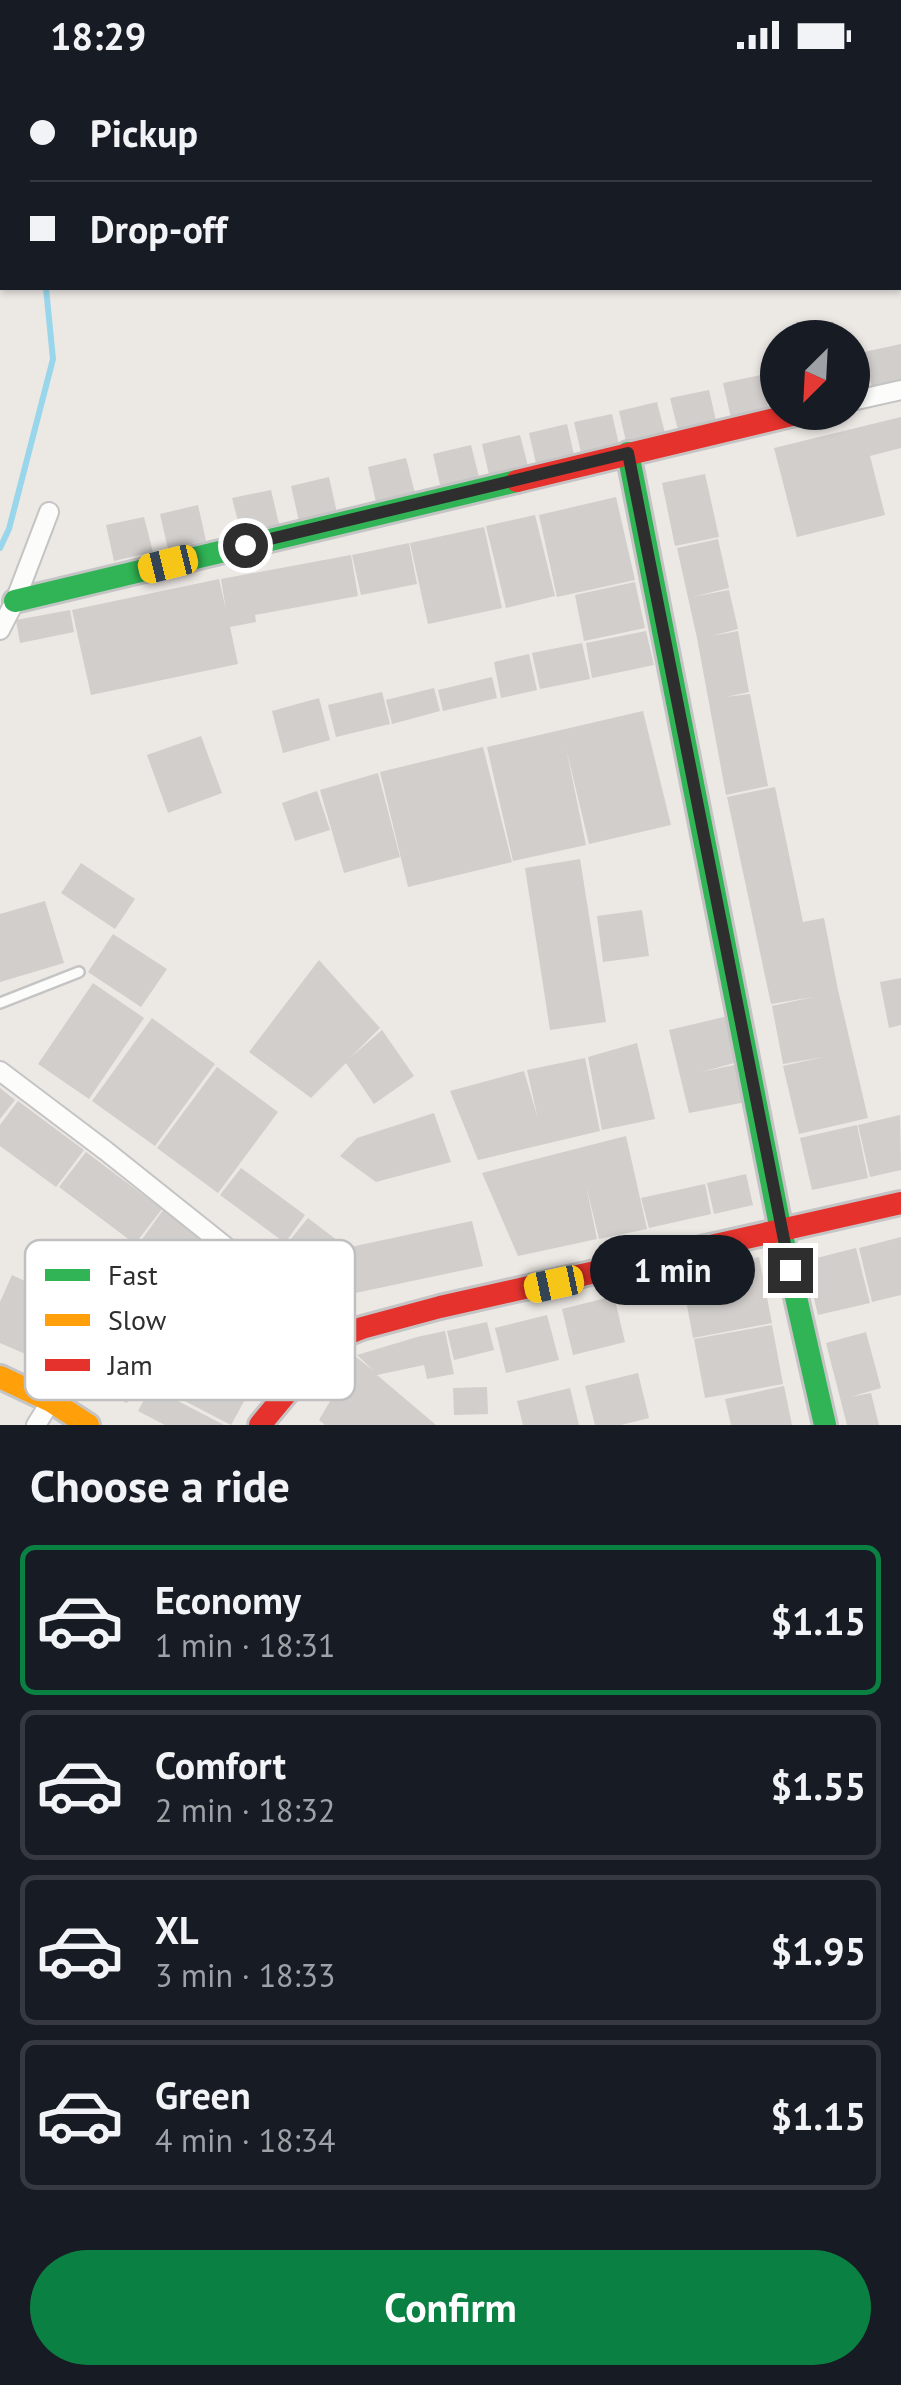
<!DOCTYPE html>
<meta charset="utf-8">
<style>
:root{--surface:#171b24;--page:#242831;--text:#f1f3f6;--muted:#9ea1a6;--line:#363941;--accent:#0b8043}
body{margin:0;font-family:"PT Sans",sans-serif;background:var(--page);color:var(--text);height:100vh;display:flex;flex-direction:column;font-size:38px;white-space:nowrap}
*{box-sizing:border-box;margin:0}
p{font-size:32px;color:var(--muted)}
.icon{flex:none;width:55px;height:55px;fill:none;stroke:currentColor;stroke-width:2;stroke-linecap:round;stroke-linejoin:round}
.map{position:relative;height:1355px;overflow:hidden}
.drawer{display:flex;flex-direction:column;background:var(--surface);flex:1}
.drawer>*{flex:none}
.top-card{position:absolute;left:0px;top:0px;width:902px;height:220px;box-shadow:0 2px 8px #0004;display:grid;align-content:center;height:220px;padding:0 30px;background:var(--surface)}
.needle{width:65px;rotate:204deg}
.controls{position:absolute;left:760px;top:250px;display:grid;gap:20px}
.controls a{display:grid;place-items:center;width:110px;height:110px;border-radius:50%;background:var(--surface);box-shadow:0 2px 8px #0004;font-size:50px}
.end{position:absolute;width:45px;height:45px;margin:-22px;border:12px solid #2e2e2e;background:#fff;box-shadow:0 0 0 5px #fff}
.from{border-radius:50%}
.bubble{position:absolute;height:70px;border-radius:35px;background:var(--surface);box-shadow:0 2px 8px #0004;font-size:32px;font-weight:800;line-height:70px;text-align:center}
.car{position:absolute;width:30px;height:60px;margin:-30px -15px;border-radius:12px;box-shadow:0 0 8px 2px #0007;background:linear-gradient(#f5c518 24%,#345 0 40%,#f5c518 0 76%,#345 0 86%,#f5c518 0)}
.top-card b{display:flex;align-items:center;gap:35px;height:95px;font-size:38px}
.top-card b+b{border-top:2px solid var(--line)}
.top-card i{width:25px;height:25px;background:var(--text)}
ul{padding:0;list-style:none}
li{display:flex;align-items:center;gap:30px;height:150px;margin:0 20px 15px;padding:0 10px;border:5px solid var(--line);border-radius:15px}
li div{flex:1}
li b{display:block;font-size:38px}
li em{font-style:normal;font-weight:800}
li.current{border-color:var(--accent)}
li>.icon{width:90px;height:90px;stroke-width:1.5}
h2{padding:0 30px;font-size:45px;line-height:120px}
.cta{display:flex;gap:20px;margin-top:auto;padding:20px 30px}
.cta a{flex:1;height:115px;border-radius:60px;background:var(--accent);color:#fff;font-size:40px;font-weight:800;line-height:115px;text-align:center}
.status{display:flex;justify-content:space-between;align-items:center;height:70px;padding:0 50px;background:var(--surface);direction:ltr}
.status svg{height:28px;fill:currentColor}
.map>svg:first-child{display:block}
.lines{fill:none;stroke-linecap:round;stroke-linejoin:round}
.stream{stroke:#99d6ec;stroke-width:6}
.building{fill:#d1cecb}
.lane-casing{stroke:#c5c4c5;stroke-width:14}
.street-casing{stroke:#c5c4c5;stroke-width:22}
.fast-casing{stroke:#c5c4c5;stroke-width:28}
.slow-casing{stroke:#c5c4c5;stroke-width:28}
.jam-casing{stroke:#c5c4c5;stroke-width:28}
.lane{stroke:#fcfcfb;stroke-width:9}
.street{stroke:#fcfcfb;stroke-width:18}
.fast{stroke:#30b455;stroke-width:22}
.slow{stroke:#ff9f0a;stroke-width:22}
.jam{stroke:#e5322d;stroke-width:22}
.route{stroke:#2e2e2e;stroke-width:12}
.key{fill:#fff;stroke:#c0c0c0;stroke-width:2.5}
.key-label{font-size:28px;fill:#2e2e2e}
</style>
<div class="status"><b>18:29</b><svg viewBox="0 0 49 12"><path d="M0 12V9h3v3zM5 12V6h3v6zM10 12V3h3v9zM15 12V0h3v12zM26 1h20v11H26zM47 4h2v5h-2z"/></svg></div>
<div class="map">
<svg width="901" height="1355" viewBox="0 0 901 1355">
<rect width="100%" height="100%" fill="#ece8e4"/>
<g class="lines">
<!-- stream -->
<path class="stream" d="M 15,0 L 16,2
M 0,478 L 9,459 L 53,289 L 46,218"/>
</g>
<!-- building -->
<path class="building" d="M 901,274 L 901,311 L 872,317 L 864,282 Z
M 761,305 L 769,340 L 731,348 L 723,313 Z
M 709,320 L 717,355 L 679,364 L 670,328 Z
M 657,332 L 666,367 L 627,376 L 619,341 Z
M 612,344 L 620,379 L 582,387 L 574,352 Z
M 901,347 L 901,378 L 870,386 L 885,445 L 797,467 L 774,378 Z
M 567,354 L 575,389 L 537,398 L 529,363 Z
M 520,365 L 529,400 L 490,409 L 482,374 Z
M 471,375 L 480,411 L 441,419 L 433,384 Z
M 406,388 L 415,423 L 376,432 L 368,397 Z
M 705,404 L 719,467 L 675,476 L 662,413 Z
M 329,407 L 337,443 L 299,451 L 291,416 Z
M 271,420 L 279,454 L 241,463 L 232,428 Z
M 616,427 L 635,510 L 557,527 L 539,445 Z
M 198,435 L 206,471 L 168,479 L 160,444 Z
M 535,445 L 555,526 L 506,538 L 486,456 Z
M 144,447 L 153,482 L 114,491 L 106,455 Z
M 484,457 L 502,538 L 428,554 L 410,473 Z
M 718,469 L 729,518 L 692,527 L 729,520 L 738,559 L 712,566 L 738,561 L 749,622 L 726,627 L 750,624 L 768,716 L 726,725 L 697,568 L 677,478 Z
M 409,473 L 417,514 L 361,525 L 352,485 Z
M 351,485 L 358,526 L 255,545 L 256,552 L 230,557 L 238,594 L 91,625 L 72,540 L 219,509 L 226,540 L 221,509 Z
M 635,512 L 645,558 L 584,571 L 575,525 Z
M 70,540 L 74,562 L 20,573 L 16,550 Z
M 646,561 L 654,595 L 592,608 L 586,573 Z
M 582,573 L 590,609 L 540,619 L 532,583 Z
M 529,584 L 537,620 L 501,628 L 494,592 Z
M 492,607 L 497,628 L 443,641 L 438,620 Z
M 434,618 L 440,641 L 392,654 L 386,630 Z
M 382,622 L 390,654 L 336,667 L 328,635 Z
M 319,628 L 330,670 L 283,683 L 272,641 Z
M 643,641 L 671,755 L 589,774 L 566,678 L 586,775 L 513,791 L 487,677 Z
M 201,666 L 222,723 L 168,743 L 147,685 Z
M 483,677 L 512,792 L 408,817 L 380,702 Z
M 378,703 L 400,787 L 344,803 L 320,720 Z
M 775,717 L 803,852 L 824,848 L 838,920 L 868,1048 L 799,1064 L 783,996 L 823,987 L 783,994 L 772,936 L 813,927 L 771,934 L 727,727 Z
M 317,721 L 330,760 L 295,771 L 282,733 Z
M 580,789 L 606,952 L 550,960 L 525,798 Z
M 81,793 L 135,829 L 115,859 L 61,823 Z
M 45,831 L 64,893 L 0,912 L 0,844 Z
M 642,840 L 649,886 L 603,892 L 597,846 Z
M 113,864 L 167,899 L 141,937 L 88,902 Z
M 319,890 L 380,958 L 350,988 L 382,960 L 414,1006 L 374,1034 L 346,993 L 311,1028 L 249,982 Z
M 901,908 L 901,955 L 889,958 L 880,912 Z
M 93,913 L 144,948 L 89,1029 L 38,994 Z
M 728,946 L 738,992 L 701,1002 L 739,994 L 746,1032 L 689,1043 L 669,960 Z
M 152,948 L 215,994 L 155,1076 L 92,1031 Z
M 637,973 L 655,1049 L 602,1060 L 588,987 Z
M 585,988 L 600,1061 L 478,1090 L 450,1021 L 524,1001 L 538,1049 L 527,1000 Z
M 217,997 L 278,1042 L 218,1123 L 157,1078 Z
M 0,1018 L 15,1030 L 0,1049 Z
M 18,1031 L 84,1080 L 56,1117 L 0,1076 L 0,1055 Z
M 434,1043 L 451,1092 L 376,1112 L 340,1086 L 357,1068 Z
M 900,1045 L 901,1100 L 870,1107 L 858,1055 Z
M 857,1055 L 868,1108 L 812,1120 L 800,1068 Z
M 626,1066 L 647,1159 L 599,1169 L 586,1115 L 597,1169 L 518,1186 L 482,1103 Z
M 86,1082 L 162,1139 L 135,1174 L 59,1117 Z
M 241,1098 L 305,1145 L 285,1173 L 220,1125 Z
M 746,1104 L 753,1135 L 714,1144 L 707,1113 Z
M 705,1114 L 711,1144 L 649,1158 L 641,1128 Z
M 163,1140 L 204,1170 L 171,1216 L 130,1186 Z
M 308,1148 L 338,1171 L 317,1198 L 286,1175 Z
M 472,1151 L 483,1196 L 341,1226 L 332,1181 Z
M 901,1167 L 901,1225 L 872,1232 L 859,1178 Z
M 856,1178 L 870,1233 L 818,1245 L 805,1191 Z
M 759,1187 L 772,1253 L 693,1268 L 681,1203 Z
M 12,1205 L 64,1229 L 37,1289 L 0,1273 L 0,1232 Z
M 614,1226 L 625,1272 L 573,1285 L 562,1239 Z
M 547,1245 L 559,1290 L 506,1303 L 495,1258 Z
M 487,1252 L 494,1280 L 454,1290 L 447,1261 Z
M 772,1255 L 783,1314 L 705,1328 L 694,1269 Z
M 65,1257 L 146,1297 L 127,1333 L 46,1294 Z
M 445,1261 L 454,1304 L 427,1309 L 424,1295 L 377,1305 L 436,1355 L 325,1355 L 319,1350 L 356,1287 L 374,1301 L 357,1285 L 417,1267 Z
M 866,1262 L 881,1318 L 850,1327 L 871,1323 L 879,1355 L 847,1355 L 826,1273 Z
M 167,1283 L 247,1326 L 231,1355 L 150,1313 Z
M 638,1303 L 649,1348 L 621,1355 L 595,1355 L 585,1316 Z
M 784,1316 L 792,1355 L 731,1355 L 725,1329 Z
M 151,1317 L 224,1355 L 165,1355 L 138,1341 Z
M 487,1317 L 488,1344 L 454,1345 L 453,1318 Z
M 570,1318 L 579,1355 L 523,1355 L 517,1331 Z"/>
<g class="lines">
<!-- lane casing -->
<g class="lane-casing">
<path id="lane" d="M 0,933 L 79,902"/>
</g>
<!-- street casing -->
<g class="street-casing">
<path id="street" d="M 852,331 L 901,320
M 0,560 L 15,531 L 49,442
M 0,1001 L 106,1081 L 339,1267
M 36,1355 L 51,1331"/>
</g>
<!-- fast casing -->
<g class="fast-casing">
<path id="fast" d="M 628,383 L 781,1161 L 825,1355
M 15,531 L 517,411"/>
</g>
<!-- slow casing -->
<g class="slow-casing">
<path id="slow" d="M 0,1307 L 51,1331 L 88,1355"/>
</g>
<!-- jam casing -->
<g class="jam-casing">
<path id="jam" d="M 517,411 L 804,342
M 260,1355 L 313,1291 L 339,1267 L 362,1258 L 440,1237 L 901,1133"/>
</g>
<!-- lane -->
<use href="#lane" class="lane"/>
<!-- street -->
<use href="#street" class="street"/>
<!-- fast -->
<use href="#fast" class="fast"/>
<!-- slow -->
<use href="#slow" class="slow"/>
<!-- jam -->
<use href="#jam" class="jam"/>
</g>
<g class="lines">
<!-- route -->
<path class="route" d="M 245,475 L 628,383 L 790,1200"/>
</g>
<!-- legend -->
<rect x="25" y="1170" width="330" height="160" rx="15" class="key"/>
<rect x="45" y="1199" width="45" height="12" fill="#30b455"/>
<rect x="45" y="1244" width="45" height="12" fill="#ff9f0a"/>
<rect x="45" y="1289" width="45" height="12" fill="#e5322d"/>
<g class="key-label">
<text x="108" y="1215">Fast</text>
<text x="108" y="1260">Slow</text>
<text x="108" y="1305">Jam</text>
</g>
</svg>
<div class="controls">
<a><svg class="needle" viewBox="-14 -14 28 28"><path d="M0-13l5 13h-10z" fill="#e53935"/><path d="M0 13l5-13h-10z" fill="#9ea1a6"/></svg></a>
</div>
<i class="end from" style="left:245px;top:475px"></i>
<i class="end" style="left:790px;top:1200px"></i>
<div class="bubble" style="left:590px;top:1165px;width:165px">1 min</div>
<i class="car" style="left:168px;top:494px;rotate:256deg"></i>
<i class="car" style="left:554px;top:1214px;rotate:258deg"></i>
<div class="top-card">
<b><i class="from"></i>Pickup</b>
<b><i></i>Drop-off</b>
</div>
</div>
<section class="drawer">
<h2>Choose a ride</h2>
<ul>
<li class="current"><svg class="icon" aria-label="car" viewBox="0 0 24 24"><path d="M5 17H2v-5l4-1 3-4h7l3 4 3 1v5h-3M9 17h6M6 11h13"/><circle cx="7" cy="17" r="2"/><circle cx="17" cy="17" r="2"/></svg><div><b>Economy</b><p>1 min · 18:31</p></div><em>$1.15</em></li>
<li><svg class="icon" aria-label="car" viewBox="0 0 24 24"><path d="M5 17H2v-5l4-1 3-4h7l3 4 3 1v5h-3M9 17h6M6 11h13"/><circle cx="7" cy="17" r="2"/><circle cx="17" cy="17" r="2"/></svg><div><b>Comfort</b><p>2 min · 18:32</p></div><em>$1.55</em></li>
<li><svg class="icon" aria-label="car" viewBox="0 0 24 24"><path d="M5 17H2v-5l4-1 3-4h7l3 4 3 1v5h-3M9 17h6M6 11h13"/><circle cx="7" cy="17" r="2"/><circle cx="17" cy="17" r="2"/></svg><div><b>XL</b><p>3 min · 18:33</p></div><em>$1.95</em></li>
<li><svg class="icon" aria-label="car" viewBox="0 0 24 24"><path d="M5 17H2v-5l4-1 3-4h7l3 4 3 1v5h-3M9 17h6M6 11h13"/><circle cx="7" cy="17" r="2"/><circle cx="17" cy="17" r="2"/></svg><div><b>Green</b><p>4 min · 18:34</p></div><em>$1.15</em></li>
</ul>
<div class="cta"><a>Confirm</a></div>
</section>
